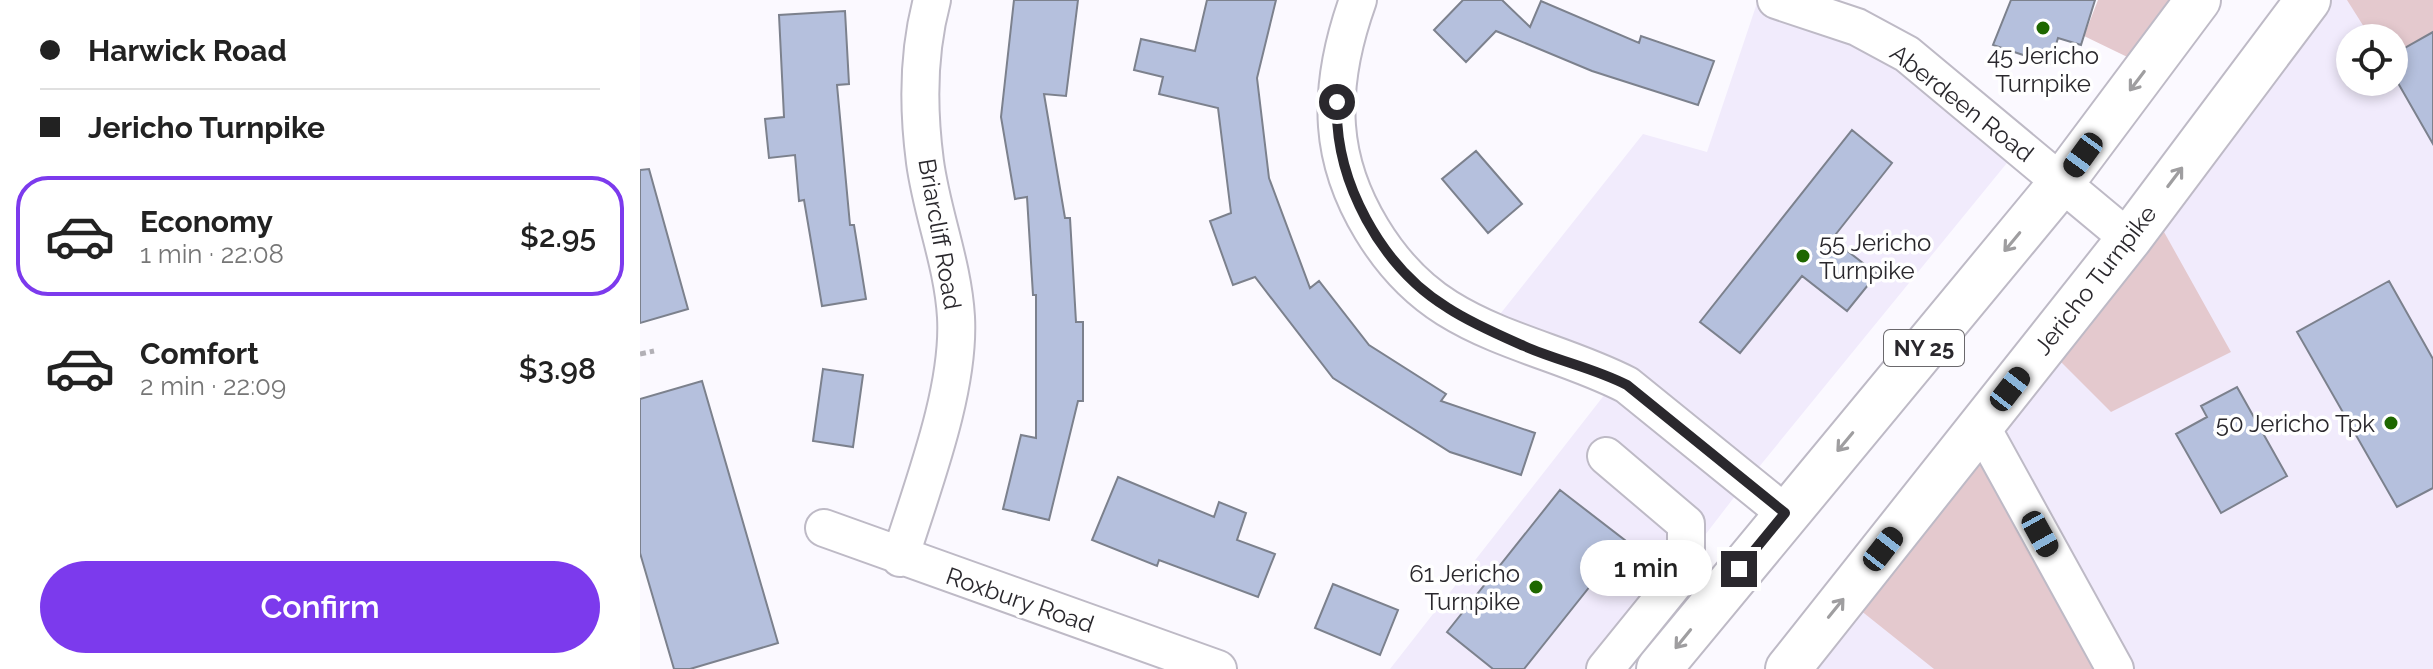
<!DOCTYPE html>
<meta charset="utf-8">
<style>
:root{--surface:#fff;--page:#f6f6f6;--text:#222;--muted:#767676;--line:#e0e0e0;--accent:#7c3aed}
body{margin:0;font-family:Raleway,sans-serif;background:var(--page);color:var(--text);height:100vh;display:flex;flex-direction:column;font-size:30px;white-space:nowrap}
*{box-sizing:border-box;margin:0}
p{font-size:26px;color:var(--muted)}
.icon{flex:none;width:44px;height:44px;fill:none;stroke:currentColor;stroke-width:2;stroke-linecap:round;stroke-linejoin:round}
.map{position:relative;flex:1;overflow:hidden}
.details{display:flex;flex-direction:column;background:var(--surface);width:640px}
.details>*{flex:none}
.guide{display:grid;align-content:center;height:176px;padding:0 40px;background:var(--surface)}
.controls{position:absolute;left:1696px;top:24px;display:grid;gap:16px}
.controls a{display:grid;place-items:center;width:72px;height:72px;border-radius:50%;background:var(--surface);box-shadow:0 4px 12px #0003;font-size:40px}
.end{position:absolute;width:36px;height:36px;margin:-18px;border:10px solid #2a282d;background:#fff;box-shadow:0 0 0 4px #fff}
.from{border-radius:50%}
.bubble{position:absolute;height:56px;border-radius:28px;background:var(--surface);box-shadow:0 4px 12px #0003;font-size:26px;font-weight:600;line-height:56px;text-align:center}
.car{position:absolute;width:24px;height:48px;margin:-24px -12px;border-radius:10px;box-shadow:0 0 6px 2px #0007;background:linear-gradient(#222 24%,#8ab4d8 0 40%,#222 0 76%,#8ab4d8 0 86%,#222 0)}
.guide b{display:flex;align-items:center;gap:28px;height:76px;font-size:30px}
.guide b+b{border-top:2px solid var(--line)}
.guide i{width:20px;height:20px;background:var(--text)}
ul{padding:0;list-style:none}
li{display:flex;align-items:center;gap:24px;height:120px;margin:0 16px 12px;padding:0 24px;border:4px solid transparent;border-radius:32px}
li div{flex:1}
li b{display:block;font-size:30px}
li em{font-style:normal;font-weight:600}
li.on{border-color:var(--accent)}
li>.icon{width:72px;height:72px;stroke-width:1.5}
.button{display:flex;gap:16px;margin-top:auto;padding:16px 40px}
.button a{flex:1;height:92px;border-radius:48px;background:var(--accent);color:#fff;font-size:32px;font-weight:600;line-height:92px;text-align:center}
main{display:flex;flex:1;min-height:0}
.map>svg:first-child{display:block}
.built{fill:#f1ebfc;fill-rule:evenodd}
.green{fill:#e4c9ce}
.building{fill:#b5c0dd;stroke:#7c818d;stroke-width:2}
.lines{fill:none;stroke-linecap:round;stroke-linejoin:round}
.minor-casing{stroke:#bebac6;stroke-width:40}
.major-casing{stroke:#bebac6;stroke-width:48}
.path{stroke:#b2b0b6;stroke-width:5;stroke-dasharray:6 4;stroke-linecap:butt}
.minor{stroke:#fff;stroke-width:36}
.major{stroke:#fff;stroke-width:44}
.oneway{stroke:#9f9ea0}
.route{stroke:#2a282d;stroke-width:10}
.poi-dot{fill:#1e6700;stroke:#fff;stroke-width:3}
.labels{text-anchor:middle;dominant-baseline:central;stroke-width:7;stroke-linejoin:round;paint-order:stroke}
.shield{fill:#fff;stroke:#6a686c;stroke-width:2}
.shield-label{font-size:22px;font-weight:bold;fill:#2a282d}
.poi-label{font-size:24px;fill:#2a282d;stroke:#fff;text-anchor:end}
.street-label{font-size:24px;fill:#2a282d;stroke:#fff}
</style>
<main>
<section class="details">
<div class="guide">
<b><i class="from"></i>Harwick Road</b>
<b><i></i>Jericho Turnpike</b>
</div>
<ul>
<li class="on"><svg class="icon" aria-label="car" viewBox="0 0 24 24"><path d="M5 17H2v-5l4-1 3-4h7l3 4 3 1v5h-3M9 17h6M6 11h13"/><circle cx="7" cy="17" r="2"/><circle cx="17" cy="17" r="2"/></svg><div><b>Economy</b><p>1 min · 22:08</p></div><em>$2.95</em></li>
<li><svg class="icon" aria-label="car" viewBox="0 0 24 24"><path d="M5 17H2v-5l4-1 3-4h7l3 4 3 1v5h-3M9 17h6M6 11h13"/><circle cx="7" cy="17" r="2"/><circle cx="17" cy="17" r="2"/></svg><div><b>Comfort</b><p>2 min · 22:09</p></div><em>$3.98</em></li>
</ul>
<div class="button"><a>Confirm</a></div>
</section>
<div class="map">
<svg width="1793" height="669" viewBox="0 0 1793 669">
<rect width="100%" height="100%" fill="#fbf9ff"/>
<!-- built -->
<path class="built" d="M 1118,0 L 1132,0 L 1216,36 L 1371,158 L 1092,500 L 962,669 L 750,669 L 976,380 L 849,328 L 1003,134 L 1067,152 Z
M 1646,0 L 1793,0 L 1793,669 L 1146,669 ZM 1710,38 L 1754,38 L 1754,82 L 1710,82 Z"/>
<!-- green -->
<path class="green" d="M 1458,0 L 1558,0 L 1508,67 L 1444,36 Z
M 1707,0 L 1793,0 L 1793,32 L 1754,54 L 1754,38 L 1731,38 Z
M 1514,214 L 1591,352 L 1471,412 L 1404,345 Z
M 1341,426 L 1475,669 L 1294,669 L 1205,598 Z"/>
<!-- building -->
<path class="building" d="M 374,0 L 438,0 L 426,96 L 404,94 L 425,218 L 430,218 L 436,322 L 443,322 L 443,401 L 438,401 L 409,520 L 363,509 L 381,435 L 396,438 L 396,295 L 393,295 L 387,197 L 375,199 L 361,117 Z
M 567,0 L 636,0 L 617,78 L 629,178 L 670,288 L 679,281 L 729,345 L 806,394 L 801,401 L 895,433 L 881,475 L 810,452 L 693,378 L 615,277 L 593,285 L 570,221 L 591,213 L 578,108 L 519,94 L 523,77 L 494,70 L 501,39 L 555,51 Z
M 823,0 L 862,0 L 890,27 L 901,1 L 999,43 L 1001,36 L 1074,61 L 1058,105 L 952,71 L 856,31 L 826,62 L 794,30 Z
M 1371,0 L 1455,0 L 1441,45 L 1418,38 L 1410,64 L 1353,45 Z
M 205,11 L 209,84 L 197,85 L 210,225 L 214,225 L 226,299 L 182,306 L 164,200 L 159,201 L 155,155 L 129,158 L 125,119 L 144,117 L 139,15 Z
M 1793,32 L 1793,144 L 1754,76 L 1754,54 Z
M 1212,130 L 1252,163 L 1192,239 L 1237,274 L 1207,311 L 1162,276 L 1100,353 L 1060,322 Z
M 836,151 L 882,204 L 848,233 L 802,179 Z
M 9,169 L 48,309 L 0,323 L 0,170 Z
M 1749,281 L 1793,359 L 1793,488 L 1757,507 L 1657,332 Z
M 183,369 L 223,375 L 213,447 L 173,441 Z
M 62,381 L 138,643 L 50,669 L 34,669 L 0,553 L 0,399 Z
M 1597,387 L 1647,476 L 1581,513 L 1536,434 L 1567,417 L 1561,406 Z
M 478,477 L 574,517 L 579,502 L 606,513 L 597,540 L 635,554 L 618,597 L 519,560 L 517,566 L 452,540 Z
M 920,490 L 986,541 L 884,669 L 853,669 L 807,632 Z
M 693,584 L 758,610 L 740,655 L 675,628 Z"/>
<g class="lines">
<!-- minor casing -->
<g class="minor-casing">
<path id="minor" d="M 718,0 C 704,39 694,84 697,126 C 702,196 748,271 807,308 C 863,343 929,355 987,385 L 1145,513
M 1136,0 L 1217,27 L 1267,54 L 1489,239
M 1341,426 L 1475,669
M 184,528 L 578,669
M 260,558 C 282,487 320,391 316,317 C 313,264 292,214 285,162 C 278,109 278,52 292,0
M 965,669 L 1046,569 L 1046,524 L 966,456"/>
</g>
<!-- major casing -->
<g class="major-casing">
<path id="major" d="M 1019,669 L 1422,182 L 1558,0
M 1148,669 L 1489,239 L 1668,0"/>
</g>
<!-- path -->
<path class="path" d="M 0,354 L 14,351"/>
<!-- minor -->
<use href="#minor" class="minor"/>
<!-- major -->
<use href="#major" class="major"/>
</g>
<!-- one-way arrows -->
<defs><path id="oneway-shaft" d="M-6 0H5M1.5-3L5.5 0L1.5 3" fill="none" stroke-width="1.6" stroke-linecap="round" stroke-linejoin="round" transform="scale(2)"/></defs>
<g class="oneway">
<use href="#oneway-shaft" transform="translate(1497 81) rotate(127)"/>
<use href="#oneway-shaft" transform="translate(1535 177) rotate(-53)"/>
<use href="#oneway-shaft" transform="translate(1372 242) rotate(130)"/>
<use href="#oneway-shaft" transform="translate(1205 442) rotate(130)"/>
<use href="#oneway-shaft" transform="translate(1196 608) rotate(-51)"/>
<use href="#oneway-shaft" transform="translate(1043 639) rotate(129)"/>
</g>
<g class="lines">
<!-- route -->
<path class="route" d="M 697,102 C 694,181 741,267 808,308 C 831,323 859,335 884,346 C 918,361 954,368 987,385 L 1145,513 L 1099,569"/>
</g>
<!-- markers -->
<g class="poi-dot">
<circle cx="1403" cy="28" r="8"/>
<circle cx="1163" cy="256" r="8"/>
<circle cx="1751" cy="423" r="8"/>
<circle cx="896" cy="587" r="8"/>
</g>
<g class="labels">
<!-- shield labels -->
<rect class="shield" x="1244" y="330" width="80" height="36" rx="6"/>
<g class="shield-label">
<text x="1284" y="348">NY 25</text>
</g>
<!-- poi labels -->
<g class="poi-label">
<text x="1403" y="55" text-anchor="middle">45 Jericho<tspan x="1403" dy="28">Turnpike</tspan></text>
<text x="1179" y="242" text-anchor="start">55 Jericho<tspan x="1179" dy="28">Turnpike</tspan></text>
<text x="1735" y="423">50 Jericho Tpk</text>
<text x="880" y="573">61 Jericho<tspan x="880" dy="28">Turnpike</tspan></text>
</g>
<!-- street labels -->
<g class="street-label">
<text transform="translate(1322 103) rotate(38)">Aberdeen Road</text>
<text transform="translate(300 234) rotate(80)">Briarcliff Road</text>
<text transform="translate(1455 280) rotate(-52)">Jericho Turnpike</text>
<text transform="translate(380 600) rotate(19)">Roxbury Road</text>
</g>
</g>
</svg>
<div class="controls">
<a><svg class="icon" aria-label="locate" viewBox="0 0 24 24"><circle cx="12" cy="12" r="6"/><path d="M12 2v4M12 18v4M2 12h4M18 12h4"/></svg></a>
</div>
<i class="end from" style="left:697px;top:102px"></i>
<i class="end" style="left:1099px;top:569px"></i>
<div class="bubble" style="left:940px;top:540px;width:132px">1 min</div>
<i class="car" style="left:1443px;top:155px;rotate:216deg"></i>
<i class="car" style="left:1370px;top:389px;rotate:38deg"></i>
<i class="car" style="left:1400px;top:534px;rotate:151deg"></i>
<i class="car" style="left:1243px;top:549px;rotate:38deg"></i>
</div>
</main>
